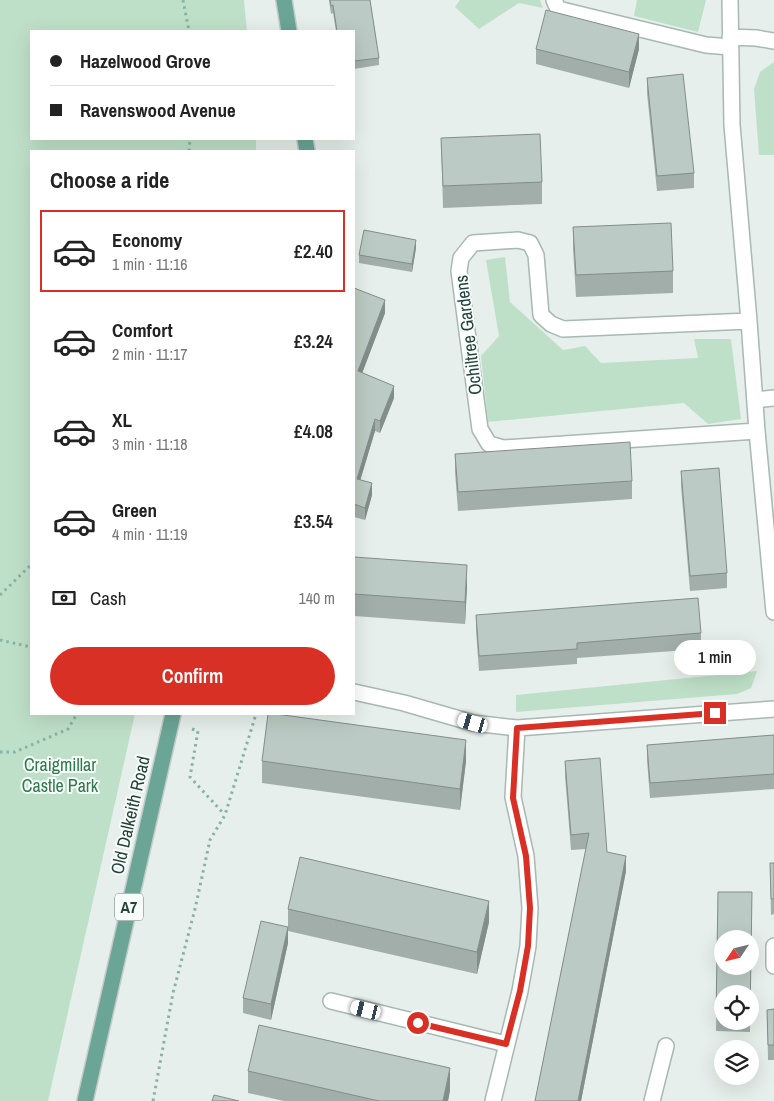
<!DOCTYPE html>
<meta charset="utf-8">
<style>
:root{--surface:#fff;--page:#f2f2f2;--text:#222;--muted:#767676;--line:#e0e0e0;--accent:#d93025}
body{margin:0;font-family:"Archivo Narrow",sans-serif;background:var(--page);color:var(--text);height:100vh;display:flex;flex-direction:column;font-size:19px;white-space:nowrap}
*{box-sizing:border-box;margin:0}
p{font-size:16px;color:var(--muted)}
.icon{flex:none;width:28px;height:28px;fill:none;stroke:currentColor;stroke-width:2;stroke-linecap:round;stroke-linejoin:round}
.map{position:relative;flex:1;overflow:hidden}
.side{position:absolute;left:30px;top:150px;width:325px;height:565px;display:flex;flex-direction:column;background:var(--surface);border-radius:0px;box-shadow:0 5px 20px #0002}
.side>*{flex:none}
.banner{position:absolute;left:30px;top:30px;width:325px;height:110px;border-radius:0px;box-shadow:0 5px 20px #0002;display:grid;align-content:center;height:110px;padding:0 20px;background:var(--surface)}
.needle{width:32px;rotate:235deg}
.buttons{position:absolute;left:714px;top:930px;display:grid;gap:10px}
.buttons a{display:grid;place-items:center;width:45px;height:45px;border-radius:50%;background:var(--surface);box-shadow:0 5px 20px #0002;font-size:25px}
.end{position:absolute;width:22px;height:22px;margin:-11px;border:6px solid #d93025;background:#fff;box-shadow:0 0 0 2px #fff}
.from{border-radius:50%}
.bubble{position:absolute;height:35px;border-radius:18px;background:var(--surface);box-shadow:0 5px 20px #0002;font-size:16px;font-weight:600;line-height:35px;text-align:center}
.car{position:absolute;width:15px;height:30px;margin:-15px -8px;border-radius:6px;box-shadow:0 0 4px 1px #0007;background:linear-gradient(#fff 24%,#345 0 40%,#fff 0 76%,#345 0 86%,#fff 0)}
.banner b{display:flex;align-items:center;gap:18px;height:48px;font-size:19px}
.banner b+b{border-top:1px solid var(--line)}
.banner i{width:12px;height:12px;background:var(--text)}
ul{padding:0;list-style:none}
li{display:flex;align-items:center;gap:15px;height:82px;margin:0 10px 8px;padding:0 10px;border:2px solid transparent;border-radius:0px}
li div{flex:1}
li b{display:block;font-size:19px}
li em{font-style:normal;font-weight:600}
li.active{border-color:var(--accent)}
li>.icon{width:45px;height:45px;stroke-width:1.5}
h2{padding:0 20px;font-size:22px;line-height:60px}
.pay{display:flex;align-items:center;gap:12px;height:55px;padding:0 20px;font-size:19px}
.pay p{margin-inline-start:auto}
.button{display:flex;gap:10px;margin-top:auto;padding:10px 20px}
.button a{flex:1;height:58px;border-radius:30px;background:var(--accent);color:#fff;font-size:20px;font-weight:600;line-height:58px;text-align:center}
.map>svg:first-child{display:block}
.green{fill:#bfe0c8}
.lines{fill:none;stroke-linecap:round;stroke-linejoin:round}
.minor-casing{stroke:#a8b8b2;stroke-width:18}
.major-casing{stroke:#c2cac8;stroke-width:18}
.path{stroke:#86b3a5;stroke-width:3;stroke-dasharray:2.5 4;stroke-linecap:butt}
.minor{stroke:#fff;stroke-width:15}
.major{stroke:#6aa596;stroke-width:15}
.wall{fill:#a1aea9;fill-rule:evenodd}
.shaded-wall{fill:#838d89}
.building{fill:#bbcac4;stroke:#838d89;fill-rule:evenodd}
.route{stroke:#d93025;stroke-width:6}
.labels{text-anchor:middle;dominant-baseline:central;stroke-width:4;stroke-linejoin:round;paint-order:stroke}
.shield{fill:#f7fbf9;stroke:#637a73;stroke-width:1}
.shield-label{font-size:16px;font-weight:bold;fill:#24423a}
.street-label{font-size:18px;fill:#24423a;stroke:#f7fbf9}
.park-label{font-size:18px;fill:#2d7a4b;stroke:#f7fbf9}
</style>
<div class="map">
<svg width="774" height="1101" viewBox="0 0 774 1101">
<rect width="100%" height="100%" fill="#e6efeb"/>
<!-- green -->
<path class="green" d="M 0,0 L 244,0 L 247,31 L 31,31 L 31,139 L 256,139 L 256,151 L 31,151 L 31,714 L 135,714 L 48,1101 L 0,1101 Z
M 460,0 L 540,0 L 543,8 L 519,3 L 479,29 L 455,7 Z
M 637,0 L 706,0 L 698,32 L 634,16 Z
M 774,62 L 774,155 L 759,155 L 754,89 L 760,72 Z
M 505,257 L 510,302 L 563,350 L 585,346 L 601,363 L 698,358 L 694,339 L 731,339 L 741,419 L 708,424 L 684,403 L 488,422 L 481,356 L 499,336 L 486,260 Z
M 757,671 L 751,688 L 737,694 L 516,712 L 516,695 Z"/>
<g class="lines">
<!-- minor casing -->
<g class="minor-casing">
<path id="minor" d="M 554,0 L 558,9 L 706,45 L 730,47
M 730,0 L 732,125 L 749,321 L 757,431 L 774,612
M 730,37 L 756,38 L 774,41
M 749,321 L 563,329 L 551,324 L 541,315 L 536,255 L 530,243 L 518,240 L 473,243 L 461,258 L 459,271 L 480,429 L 489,444 L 503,448 L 757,431
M 755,400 L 774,398
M 354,692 L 404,703 L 473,723 L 517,728 L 774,709
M 774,946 L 774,966
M 331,1001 L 506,1044
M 493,1101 L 520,991 L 528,946 L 530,908 L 526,856 L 513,797 L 517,728
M 652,1101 L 666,1046"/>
</g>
<!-- major casing -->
<g class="major-casing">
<path id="major" d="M 284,0 L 289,31
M 305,139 L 307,151
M 85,1101 L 173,714"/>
</g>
<!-- path -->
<path class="path" d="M 183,0 L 189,31
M 189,151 L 190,139
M 0,595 L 31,565
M 0,640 L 31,647
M 192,729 L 198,731 L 190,777 L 224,814
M 0,752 L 15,752 L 68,729 L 77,714
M 153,1101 L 173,993 L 195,909 L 210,840 L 225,815 L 256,714"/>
<!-- minor -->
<use href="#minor" class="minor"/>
<!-- major -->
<use href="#major" class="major"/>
</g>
<!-- wall -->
<path class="wall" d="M 329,0 L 370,0 L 379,58 L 379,65 L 354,69 L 354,31 L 336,31 L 333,13 L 331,14 Z
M 536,49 L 639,49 L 629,88 L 536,64 Z
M 647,78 L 694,173 L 694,188 L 657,191 L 647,93 Z
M 441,138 L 542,182 L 542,204 L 443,208 Z
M 573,227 L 673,271 L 673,293 L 576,297 L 573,249 Z
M 416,248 L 412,272 L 359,263 L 359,255 Z
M 354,288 L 385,313 L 362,373 L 394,398 L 380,433 L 375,431 L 360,480 L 372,495 L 365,520 L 354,517 Z
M 455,454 L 632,481 L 632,499 L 458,511 L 455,472 Z
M 681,471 L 727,573 L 727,588 L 690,591 L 681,486 Z
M 354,557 L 467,586 L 465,624 L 354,616 Z
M 476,615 L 701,633 L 701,649 L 577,658 L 577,664 L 479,671 L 476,630 Z
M 774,735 L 774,789 L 650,798 L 647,760 L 647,745 Z
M 262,761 L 466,761 L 460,810 L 262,783 Z
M 565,761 L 607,852 L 626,871 L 581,1101 L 535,1101 L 586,849 L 571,850 L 565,776 Z
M 770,863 L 774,863 L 774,914 L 771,915 Z
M 718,892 L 752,892 L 750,1032 L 716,1031 ZM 722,994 L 750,994 L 750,1021 L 722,1021 Z
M 288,909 L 489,922 L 477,974 L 288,931 L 288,943 L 271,1020 L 243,1013 L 243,998 L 288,927 Z
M 774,1009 L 774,1060 L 768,1060 L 767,1010 Z
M 248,1071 L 450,1090 L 448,1101 L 284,1101 L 248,1093 Z"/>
<!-- shaded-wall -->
<path class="shaded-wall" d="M 639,34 L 639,49 L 629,88 L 629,72 Z
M 416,240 L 416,248 L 412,272 L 412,264 Z
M 385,300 L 385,313 L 358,384 L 358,371 Z
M 394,386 L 394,398 L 380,433 L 380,421 Z
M 375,419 L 375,431 L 357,491 L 357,479 Z
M 372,483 L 372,495 L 365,520 L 365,508 Z
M 467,565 L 467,586 L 465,624 L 465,602 Z
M 466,740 L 466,761 L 460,810 L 460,789 Z
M 626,856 L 626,871 L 581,1101 L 578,1101 Z
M 489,901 L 489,922 L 477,974 L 477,952 Z
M 288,927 L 288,943 L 271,1020 L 271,1004 Z
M 450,1068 L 450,1090 L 448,1101 L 443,1101 Z"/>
<!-- building -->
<path class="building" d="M 330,0 L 370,0 L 379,58 L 354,61 L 354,31 L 337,31 L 333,5 L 331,6 Z
M 546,10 L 639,34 L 629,72 L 536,49 Z
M 683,74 L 694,173 L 657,176 L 647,78 Z
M 540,134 L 542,182 L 443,186 L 441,138 Z
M 671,223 L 673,271 L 576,275 L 573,227 Z
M 364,230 L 416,240 L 412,264 L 359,255 Z
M 354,288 L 385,300 L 358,371 L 394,386 L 380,421 L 375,419 L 357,479 L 372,483 L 365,508 L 354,504 Z
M 630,442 L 632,481 L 458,492 L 455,454 Z
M 719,468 L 727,573 L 690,576 L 681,471 Z
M 354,557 L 467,565 L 465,602 L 354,594 Z
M 698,598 L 701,633 L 577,643 L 577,649 L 479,656 L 476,615 Z
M 268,714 L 276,714 L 466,740 L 460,789 L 262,761 Z
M 774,735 L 774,774 L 650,783 L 647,745 Z
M 600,758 L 607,852 L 626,856 L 578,1101 L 535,1101 L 589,833 L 571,835 L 565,761 Z
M 300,857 L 489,901 L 477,952 L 288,909 Z
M 770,863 L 774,863 L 774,899 L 771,899 Z
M 718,892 L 752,892 L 750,1017 L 750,994 L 722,994 L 722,1016 L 716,1016 ZM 722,939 L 750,939 L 750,966 L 722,966 Z
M 261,921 L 288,927 L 271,1004 L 243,998 Z
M 774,1009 L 774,1045 L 768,1045 L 767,1010 Z
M 259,1025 L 450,1068 L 443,1101 L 379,1101 L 248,1071 Z
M 214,1095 L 239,1101 L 212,1101 Z"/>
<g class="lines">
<!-- route -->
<path class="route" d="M 418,1023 L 506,1044 L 520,991 L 528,946 L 530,908 L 526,856 L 513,798 L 517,728 L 715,713"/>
</g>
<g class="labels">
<!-- shield labels -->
<rect class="shield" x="115" y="893.5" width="28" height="27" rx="4"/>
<g class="shield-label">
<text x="129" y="907">A7</text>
</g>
<!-- street labels -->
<g class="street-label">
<text transform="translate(468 335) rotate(-97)">Ochiltree Gardens</text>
<text transform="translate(130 815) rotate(-77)">Old Dalkeith Road</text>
</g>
<!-- park labels -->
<g class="park-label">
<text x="60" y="764">Craigmillar<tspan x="60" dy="21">Castle Park</tspan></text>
</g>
</g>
</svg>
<div class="buttons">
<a><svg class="needle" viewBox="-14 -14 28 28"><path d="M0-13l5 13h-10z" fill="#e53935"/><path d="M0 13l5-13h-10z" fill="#767676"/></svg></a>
<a><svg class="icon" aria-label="locate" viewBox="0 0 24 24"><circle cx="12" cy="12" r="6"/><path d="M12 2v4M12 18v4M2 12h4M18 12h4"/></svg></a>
<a><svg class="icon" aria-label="layers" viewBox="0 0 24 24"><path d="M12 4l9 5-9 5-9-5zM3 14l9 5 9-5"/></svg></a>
</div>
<i class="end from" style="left:418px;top:1023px"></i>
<i class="end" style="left:715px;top:713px"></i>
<div class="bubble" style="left:674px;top:640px;width:82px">1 min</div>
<i class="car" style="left:473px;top:723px;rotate:286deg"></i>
<i class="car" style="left:366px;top:1010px;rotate:284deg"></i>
<div class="banner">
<b><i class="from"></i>Hazelwood Grove</b>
<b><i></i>Ravenswood Avenue</b>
</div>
<section class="side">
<h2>Choose a ride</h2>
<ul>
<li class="active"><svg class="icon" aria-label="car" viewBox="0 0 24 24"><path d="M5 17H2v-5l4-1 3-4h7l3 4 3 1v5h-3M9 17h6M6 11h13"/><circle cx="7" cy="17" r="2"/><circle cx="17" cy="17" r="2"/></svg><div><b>Economy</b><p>1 min · 11:16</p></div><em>£2.40</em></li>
<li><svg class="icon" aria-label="car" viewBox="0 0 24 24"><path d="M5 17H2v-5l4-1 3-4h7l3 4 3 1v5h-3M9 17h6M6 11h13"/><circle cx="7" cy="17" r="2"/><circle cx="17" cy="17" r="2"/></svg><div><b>Comfort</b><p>2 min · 11:17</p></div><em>£3.24</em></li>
<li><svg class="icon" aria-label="car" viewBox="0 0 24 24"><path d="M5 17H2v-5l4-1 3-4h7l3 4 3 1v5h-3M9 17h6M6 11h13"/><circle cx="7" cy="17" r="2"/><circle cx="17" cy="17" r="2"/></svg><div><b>XL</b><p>3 min · 11:18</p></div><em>£4.08</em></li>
<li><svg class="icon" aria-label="car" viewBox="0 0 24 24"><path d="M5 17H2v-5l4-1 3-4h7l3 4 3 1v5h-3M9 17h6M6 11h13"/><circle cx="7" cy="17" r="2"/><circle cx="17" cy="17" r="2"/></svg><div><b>Green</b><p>4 min · 11:19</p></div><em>£3.54</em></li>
</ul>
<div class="pay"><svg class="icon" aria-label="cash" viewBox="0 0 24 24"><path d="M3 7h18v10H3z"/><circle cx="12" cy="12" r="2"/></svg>Cash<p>140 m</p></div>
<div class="button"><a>Confirm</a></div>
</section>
</div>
